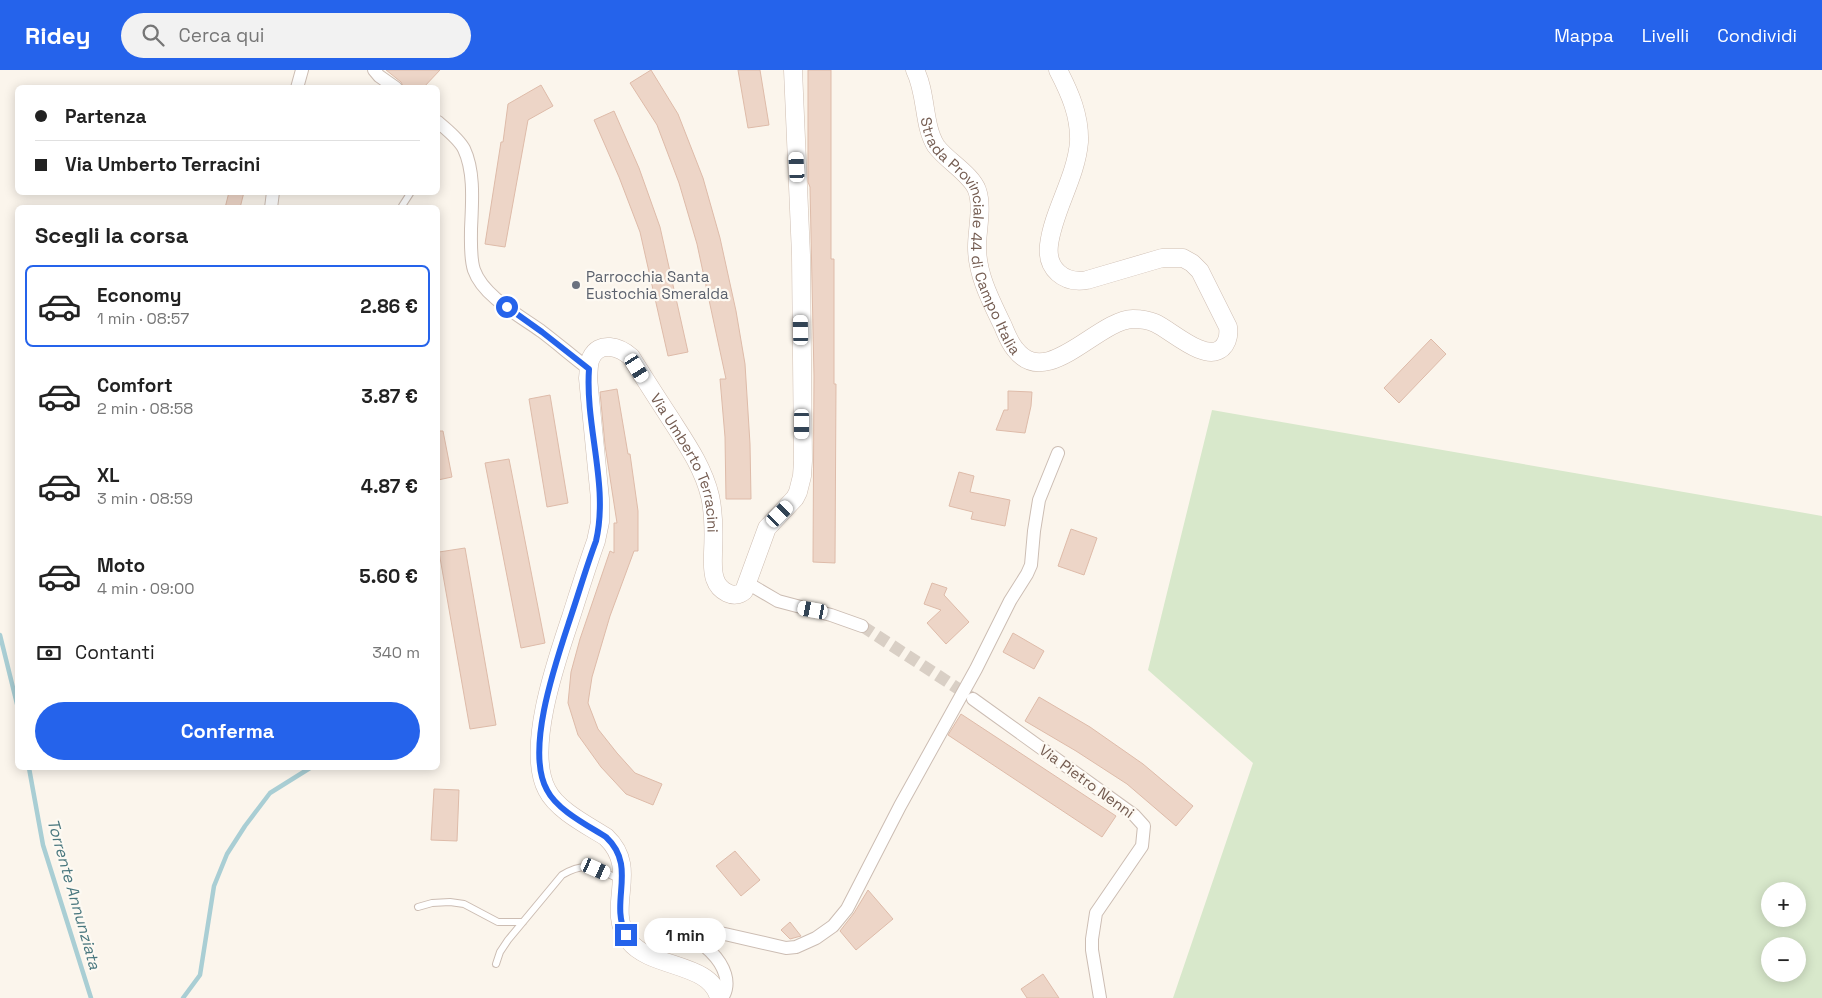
<!DOCTYPE html>
<html lang="it">
<meta charset="utf-8">
<style>
:root{--surface:#fff;--page:#f2f2f2;--text:#222;--muted:#767676;--line:#e0e0e0;--accent:#2563eb}
body{margin:0;font-family:"Space Grotesk",sans-serif;background:var(--page);color:var(--text);height:100vh;display:flex;flex-direction:column;font-size:19px;white-space:nowrap}
*{box-sizing:border-box;margin:0}
p{font-size:16px;color:var(--muted)}
.icon{flex:none;width:28px;height:28px;fill:none;stroke:currentColor;stroke-width:2;stroke-linecap:round;stroke-linejoin:round}
.map{position:relative;flex:1;overflow:hidden}
.drawer{position:absolute;left:15px;top:135px;width:425px;height:565px;display:flex;flex-direction:column;background:var(--surface);border-radius:8px;box-shadow:0 2px 12px #0003}
.drawer>*{flex:none}
.hud{position:absolute;left:15px;top:15px;width:425px;height:110px;border-radius:8px;box-shadow:0 2px 12px #0003;display:grid;align-content:center;height:110px;padding:0 20px;background:var(--surface)}
.tools{position:absolute;left:1761px;top:812px;display:grid;gap:10px}
.tools a{display:grid;place-items:center;width:45px;height:45px;border-radius:50%;background:var(--surface);box-shadow:0 2px 12px #0003;font-size:25px}
.end{position:absolute;width:22px;height:22px;margin:-11px;border:6px solid #2563eb;background:#fff;box-shadow:0 0 0 2px #fff}
.from{border-radius:50%}
.bubble{position:absolute;height:35px;border-radius:18px;background:var(--surface);box-shadow:0 2px 12px #0003;font-size:16px;font-weight:600;line-height:35px;text-align:center}
.car{position:absolute;width:15px;height:30px;margin:-15px -8px;border-radius:6px;box-shadow:0 0 4px 1px #0007;background:linear-gradient(#fff 24%,#345 0 40%,#fff 0 76%,#345 0 86%,#fff 0)}
.hud b{display:flex;align-items:center;gap:18px;height:48px;font-size:19px}
.hud b+b{border-top:1px solid var(--line)}
.hud i{width:12px;height:12px;background:var(--text)}
ul{padding:0;list-style:none}
li{display:flex;align-items:center;gap:15px;height:82px;margin:0 10px 8px;padding:0 10px;border:2px solid transparent;border-radius:8px}
li div{flex:1}
li b{display:block;font-size:19px}
li em{font-style:normal;font-weight:600}
li.on{border-color:var(--accent)}
li>.icon{width:45px;height:45px;stroke-width:1.5}
h2{padding:0 20px;font-size:22px;line-height:60px}
.pay{display:flex;align-items:center;gap:12px;height:55px;padding:0 20px;font-size:19px}
.pay p{margin-inline-start:auto}
.action{display:flex;gap:10px;margin-top:auto;padding:10px 20px}
.action a{flex:1;height:58px;border-radius:30px;background:var(--accent);color:#fff;font-size:20px;font-weight:600;line-height:58px;text-align:center}
header{display:flex;align-items:center;gap:30px;box-sizing:border-box;height:70px;padding:0 25px;background:var(--accent);color:#fff}
header strong{font-size:24px}
nav{display:flex;gap:28px;margin-inline-start:auto;font-size:18px}
.search{width:350px;height:45px;background:var(--page);display:flex;align-items:center;gap:12px;box-sizing:border-box;padding:0 18px;border-radius:28px;color:var(--muted);font-size:19px}
.map>svg:first-child{display:block}
.green{fill:#d8e8cb;fill-rule:evenodd}
.lines{fill:none;stroke-linecap:round;stroke-linejoin:round}
.stream{stroke:#a9ced4;stroke-width:4.5}
.building{fill:#edd5c7;stroke:#debba9}
.street-tunnel{stroke:#d9cfc5;stroke-width:12;stroke-dasharray:12 6;stroke-linecap:butt}
.lane-casing{stroke:#ccbdb3;stroke-width:8}
.street-casing{stroke:#ccbdb3;stroke-width:14}
.secondary-casing{stroke:#cebdb1;stroke-width:19}
.lane{stroke:#fff;stroke-width:6}
.street{stroke:#fff;stroke-width:12}
.secondary{stroke:#fff;stroke-width:18}
.route{stroke:#2563eb;stroke-width:6}
.worship-dot{fill:#6b7280;stroke:#fdf9f2;stroke-width:2}
.labels{text-anchor:middle;dominant-baseline:central;stroke-width:4.5;stroke-linejoin:round;paint-order:stroke}
.street-label{font-size:15px;fill:#745c51;stroke:#fdf9f2}
.worship-label{font-size:15px;fill:#5b616d;stroke:#fdf9f2;text-anchor:start}
.water-label{font-size:16px;font-style:italic;fill:#49777e;stroke:#fdf9f2}
</style>
<header>
<strong>Ridey</strong>
<div class="search"><svg class="icon" aria-label="search" viewBox="0 0 24 24"><circle cx="10" cy="10" r="6"/><path d="M15 15l6 6"/></svg>Cerca qui</div>
<nav><a>Mappa</a><a>Livelli</a><a>Condividi</a></nav>
</header>
<div class="map">
<svg width="1822" height="928" viewBox="0 0 1822 928">
<rect width="100%" height="100%" fill="#fbf5ec"/>
<!-- green -->
<path class="green" d="M 1212,340 L 1822,446 L 1822,928 L 1173,928 L 1253,693 L 1148,600 ZM 1770,821 L 1798,821 L 1798,849 L 1770,849 ZM 1770,876 L 1798,876 L 1798,904 L 1770,904 Z"/>
<g class="lines">
<!-- stream -->
<path class="stream" d="M 0,565 L 18,638
M 29,698 L 43,775 L 91,928
M 183,928 L 200,905 L 214,816 L 227,784 L 245,756 L 270,723 L 310,698"/>
</g>
<!-- building -->
<path class="building" d="M 386,0 L 440,0 L 423,18 L 404,18 L 401,12 Z
M 651,0 L 678,44 L 703,108 L 720,168 L 736,241 L 745,294 L 750,374 L 751,429 L 726,429 L 725,367 L 720,309 L 726,309 L 697,174 L 679,113 L 657,55 L 630,13 Z
M 738,0 L 760,0 L 769,55 L 748,58 Z
M 808,0 L 831,0 L 831,189 L 834,189 L 834,314 L 836,314 L 835,493 L 813,492 L 814,306 L 810,117 L 808,112 Z
M 541,15 L 553,36 L 528,50 L 505,177 L 485,174 L 501,72 L 503,72 L 508,34 Z
M 614,41 L 639,98 L 660,157 L 688,282 L 668,286 L 640,162 L 619,107 L 594,50 Z
M 229,122 L 244,122 L 240,138 L 225,138 Z
M 1431,269 L 1446,284 L 1399,333 L 1384,318 Z
M 617,319 L 628,384 L 630,384 L 638,441 L 638,481 L 634,481 L 610,546 L 592,607 L 588,633 L 598,659 L 617,683 L 635,703 L 662,714 L 653,735 L 626,724 L 601,697 L 578,665 L 568,633 L 571,602 L 580,569 L 610,481 L 614,483 L 614,453 L 617,453 L 605,375 L 600,322 Z
M 1008,321 L 1032,322 L 1031,336 L 1025,363 L 996,360 L 1004,340 L 1008,340 Z
M 550,325 L 568,433 L 547,437 L 529,329 Z
M 438,361 L 443,361 L 452,407 L 438,410 Z
M 509,389 L 545,573 L 521,578 L 485,393 Z
M 959,402 L 974,406 L 970,422 L 1010,430 L 1005,456 L 971,449 L 973,442 L 949,436 Z
M 1071,459 L 1097,468 L 1084,505 L 1058,496 Z
M 465,478 L 496,655 L 470,659 L 439,482 Z
M 932,513 L 947,518 L 944,525 L 969,552 L 946,574 L 927,553 L 941,540 L 924,534 Z
M 1013,563 L 1044,581 L 1034,599 L 1003,582 Z
M 1039,627 L 1090,657 L 1143,694 L 1193,736 L 1176,756 L 1127,714 L 1076,681 L 1025,651 Z
M 961,644 L 1116,746 L 1102,767 L 948,665 Z
M 434,719 L 459,720 L 457,771 L 431,770 Z
M 735,781 L 760,810 L 741,826 L 716,796 Z
M 868,820 L 893,849 L 856,880 L 840,861 L 854,843 Z
M 790,852 L 801,866 L 790,869 L 781,860 Z
M 1043,904 L 1059,928 L 1027,928 L 1021,919 Z"/>
<g class="lines">
<!-- street-tunnel -->
<path class="street-tunnel" d="M 862,556 L 971,627"/>
<!-- lane casing -->
<g class="lane-casing">
<path id="lane" d="M 402,136 L 411,122
M 418,837 L 432,833 L 450,832 L 464,834 L 498,852 L 523,852
M 496,894 L 500,882 L 508,870 L 562,805 C 588,790 596,799 621,810"/>
</g>
<!-- street casing -->
<g class="street-casing">
<path id="street" d="M 374,0 L 379,6 L 396,18
M 297,18 L 302,0
M 438,52 C 446,59 459,69 464,79 C 475,102 472,134 471,159 C 471,171 470,188 474,200 C 483,226 520,246 541,261 C 557,273 573,287 589,299
M 271,138 L 273,122
M 749,514 L 778,531 L 831,545 L 862,556
M 973,629 L 1134,745 L 1144,756 L 1142,776 L 1096,843 L 1092,869 L 1092,880 L 1100,928
M 722,928 C 732,913 724,895 711,882 C 707,878 704,877 701,871 L 707,863 L 716,862 L 786,878 L 796,877 L 816,868 L 833,856 L 847,839 L 900,736 L 976,599 L 1010,531 L 1027,504 L 1031,495 L 1034,461 L 1039,430 L 1058,383"/>
</g>
<!-- secondary casing -->
<g class="secondary-casing">
<g id="secondary">
<path id="s1" d="M 915,0 C 927,24 923,56 936,76 C 947,91 971,104 977,120 C 983,137 977,159 977,177 C 977,205 991,231 1003,256 C 1006,263 1009,272 1015,279 C 1047,321 1097,250 1133,249 C 1140,249 1148,250 1155,253 C 1171,260 1205,293 1222,278 C 1228,272 1229,264 1228,257 L 1200,201 L 1192,193 L 1183,188 L 1162,188 L 1087,210 C 1064,214 1046,199 1049,175 C 1053,141 1076,108 1079,72 C 1080,46 1070,23 1058,0"/>
<path id="s2" d="M 719,928 C 711,892 651,899 629,871 C 604,837 641,800 606,767 C 587,755 557,740 547,720 C 525,679 557,589 571,547 C 579,522 587,496 596,471 L 600,452 L 600,429 L 588,308 C 589,302 588,294 591,288 C 599,270 620,277 631,287 C 644,308 657,328 670,348 C 686,373 703,397 710,426 C 714,444 714,463 713,483 C 713,491 712,501 715,509 C 719,521 734,530 744,521 L 767,458 L 795,428 L 798,422 L 802,406 L 803,391 L 801,185 L 793,0"/>
</g>
</g>
<!-- lane -->
<use href="#lane" class="lane"/>
<!-- street -->
<use href="#street" class="street"/>
<!-- secondary -->
<use href="#secondary" class="secondary"/>
</g>
<g class="lines">
<!-- route -->
<path class="route" d="M 507,237 L 542,262 L 589,299 C 585,357 609,415 596,471 C 587,495 580,519 572,543 C 558,586 524,679 547,720 C 557,740 587,755 606,767 C 638,797 609,831 626,865"/>
</g>
<!-- markers -->
<circle class="worship-dot" cx="576" cy="215" r="5"/>
<g class="labels">
<!-- street labels -->
<g class="street-label">
<text stroke="none"><textPath href="#s1" startOffset="180">Strada Provinciale 44 di Campo Italia</textPath></text>
<text stroke="none"><textPath href="#s2" startOffset="908">Via Umberto Terracini</textPath></text>
<text transform="translate(1087 711) rotate(36)">Via Pietro Nenni</text>
</g>
<!-- worship labels -->
<g class="worship-label">
<text x="586" y="206">Parrocchia Santa<tspan x="586" dy="17">Eustochia Smeralda</tspan></text>
</g>
<!-- water labels -->
<g class="water-label">
<text transform="translate(74 824) rotate(74)">Torrente Annunziata</text>
</g>
</g>
</svg>
<div class="tools">
<a>+</a>
<a>−</a>
</div>
<i class="end from" style="left:507px;top:237px"></i>
<i class="end" style="left:626px;top:865px"></i>
<div class="bubble" style="left:644px;top:848px;width:82px">1 min</div>
<i class="car" style="left:797px;top:97px;rotate:357deg"></i>
<i class="car" style="left:801px;top:260px;rotate:359deg"></i>
<i class="car" style="left:637px;top:298px;rotate:148deg"></i>
<i class="car" style="left:802px;top:354px;rotate:180deg"></i>
<i class="car" style="left:780px;top:444px;rotate:45deg"></i>
<i class="car" style="left:813px;top:540px;rotate:281deg"></i>
<i class="car" style="left:596px;top:799px;rotate:114deg"></i>
<div class="hud">
<b><i class="from"></i>Partenza</b>
<b><i></i>Via Umberto Terracini</b>
</div>
<section class="drawer">
<h2>Scegli la corsa</h2>
<ul>
<li class="on"><svg class="icon" aria-label="car" viewBox="0 0 24 24"><path d="M5 17H2v-5l4-1 3-4h7l3 4 3 1v5h-3M9 17h6M6 11h13"/><circle cx="7" cy="17" r="2"/><circle cx="17" cy="17" r="2"/></svg><div><b>Economy</b><p>1 min · 08:57</p></div><em>2.86 €</em></li>
<li><svg class="icon" aria-label="car" viewBox="0 0 24 24"><path d="M5 17H2v-5l4-1 3-4h7l3 4 3 1v5h-3M9 17h6M6 11h13"/><circle cx="7" cy="17" r="2"/><circle cx="17" cy="17" r="2"/></svg><div><b>Comfort</b><p>2 min · 08:58</p></div><em>3.87 €</em></li>
<li><svg class="icon" aria-label="car" viewBox="0 0 24 24"><path d="M5 17H2v-5l4-1 3-4h7l3 4 3 1v5h-3M9 17h6M6 11h13"/><circle cx="7" cy="17" r="2"/><circle cx="17" cy="17" r="2"/></svg><div><b>XL</b><p>3 min · 08:59</p></div><em>4.87 €</em></li>
<li><svg class="icon" aria-label="car" viewBox="0 0 24 24"><path d="M5 17H2v-5l4-1 3-4h7l3 4 3 1v5h-3M9 17h6M6 11h13"/><circle cx="7" cy="17" r="2"/><circle cx="17" cy="17" r="2"/></svg><div><b>Moto</b><p>4 min · 09:00</p></div><em>5.60 €</em></li>
</ul>
<div class="pay"><svg class="icon" aria-label="cash" viewBox="0 0 24 24"><path d="M3 7h18v10H3z"/><circle cx="12" cy="12" r="2"/></svg>Contanti<p>340 m</p></div>
<div class="action"><a>Conferma</a></div>
</section>
</div>
